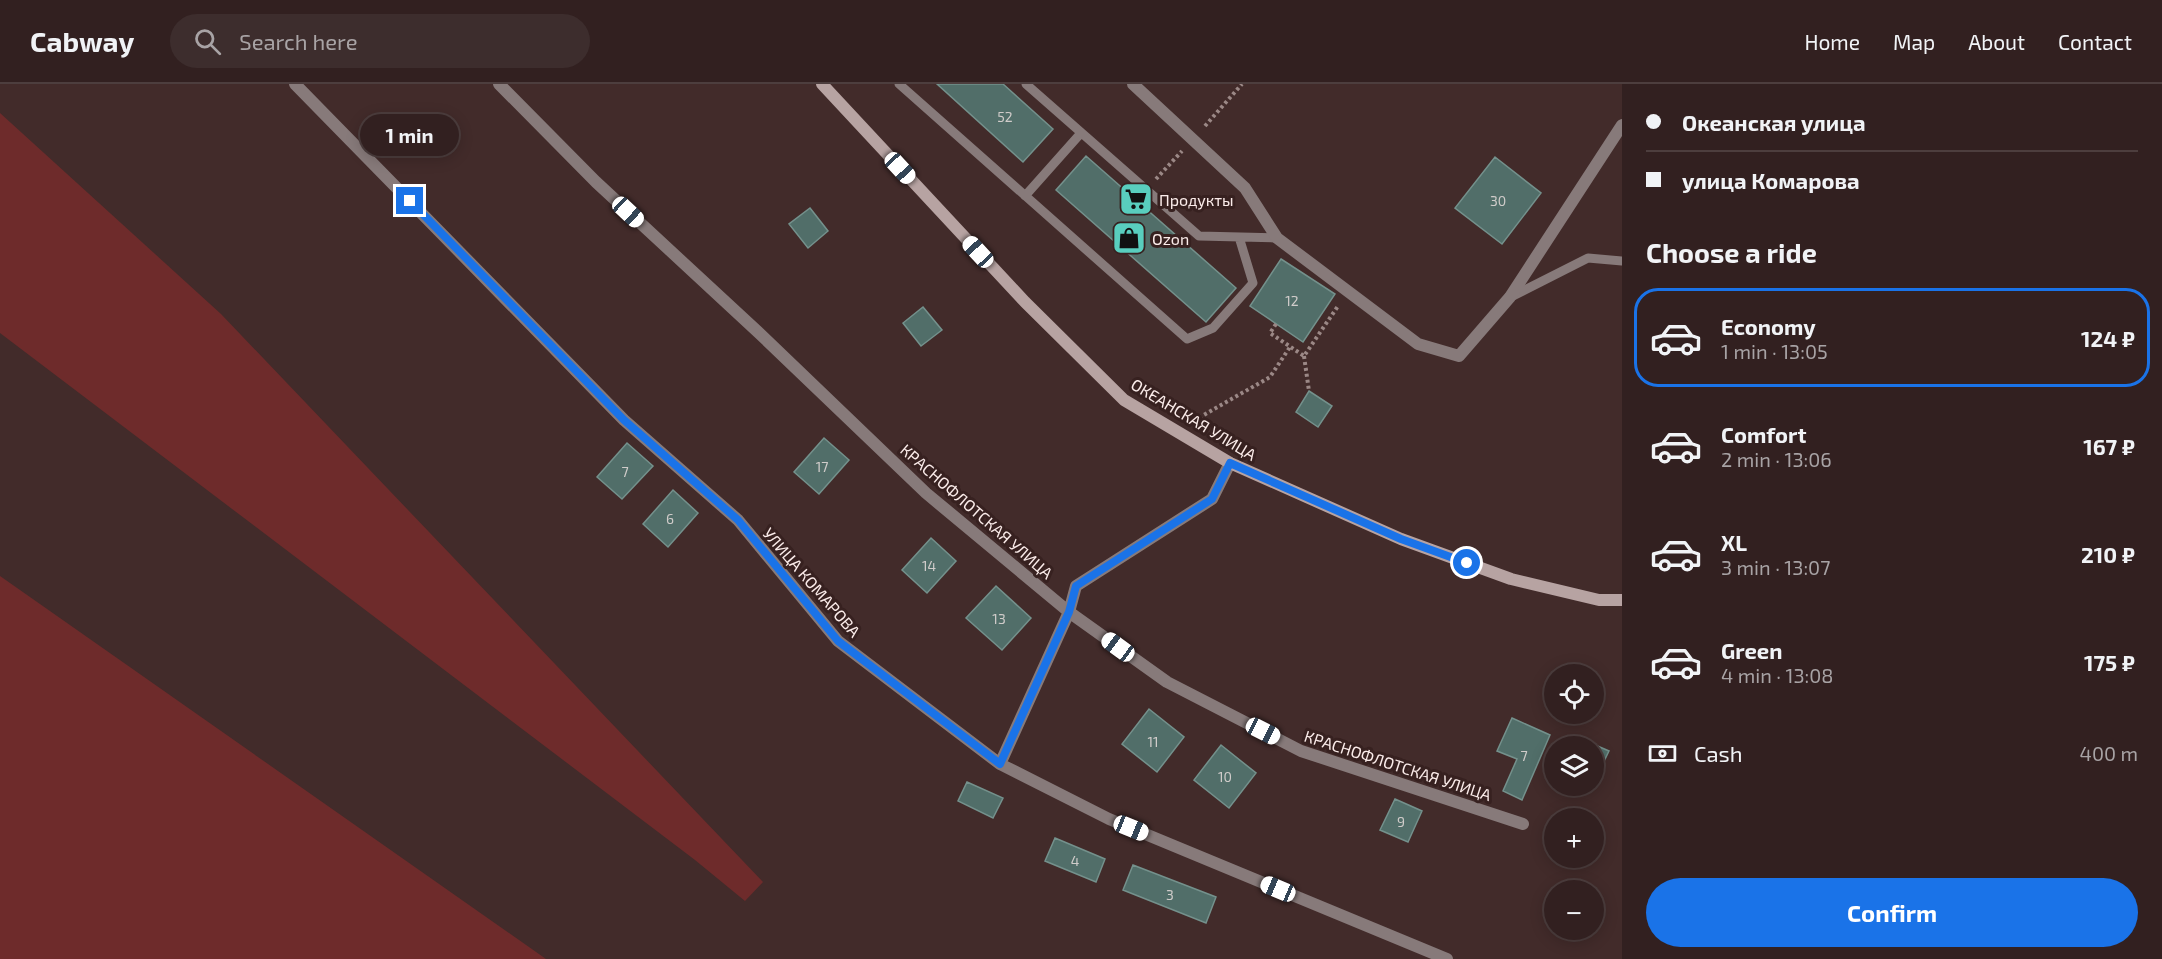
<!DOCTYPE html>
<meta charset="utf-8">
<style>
:root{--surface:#322020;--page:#3d2d2d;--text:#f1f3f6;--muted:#a8a3a5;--line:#4d3e3e;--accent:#1a73e8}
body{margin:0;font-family:"Exo 2",sans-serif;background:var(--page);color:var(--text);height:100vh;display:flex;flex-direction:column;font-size:22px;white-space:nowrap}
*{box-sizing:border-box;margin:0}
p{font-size:20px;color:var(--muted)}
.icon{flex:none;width:33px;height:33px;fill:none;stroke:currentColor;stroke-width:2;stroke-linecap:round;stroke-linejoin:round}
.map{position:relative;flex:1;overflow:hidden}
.drawer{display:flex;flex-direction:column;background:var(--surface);width:540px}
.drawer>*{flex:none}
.hud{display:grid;align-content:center;height:132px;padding:0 24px;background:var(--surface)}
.buttons{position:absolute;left:1544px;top:580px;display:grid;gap:12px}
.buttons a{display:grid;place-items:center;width:60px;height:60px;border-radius:50%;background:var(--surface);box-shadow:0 3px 15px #0003,0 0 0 2px var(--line);font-size:30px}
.end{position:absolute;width:27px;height:27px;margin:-14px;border:8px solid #1a73e8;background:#fff;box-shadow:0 0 0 3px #fff}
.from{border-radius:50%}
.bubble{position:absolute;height:42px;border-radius:21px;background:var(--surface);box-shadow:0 3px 15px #0003,0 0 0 2px var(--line);font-size:20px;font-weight:700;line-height:42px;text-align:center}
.car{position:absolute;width:18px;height:36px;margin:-18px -9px;border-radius:8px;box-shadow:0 0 4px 2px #0007;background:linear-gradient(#fff 24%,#345 0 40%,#fff 0 76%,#345 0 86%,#fff 0)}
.hud b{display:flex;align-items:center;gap:21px;height:57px;font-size:22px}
.hud b+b{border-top:2px solid var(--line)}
.hud i{width:15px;height:15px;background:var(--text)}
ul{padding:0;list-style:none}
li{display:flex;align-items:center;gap:18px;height:99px;margin:0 12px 9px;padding:0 12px;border:3px solid transparent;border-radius:24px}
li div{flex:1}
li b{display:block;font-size:22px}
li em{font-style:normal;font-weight:700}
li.active{border-color:var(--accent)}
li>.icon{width:54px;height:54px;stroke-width:1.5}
h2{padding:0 24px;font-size:27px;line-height:72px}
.pay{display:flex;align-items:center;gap:15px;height:66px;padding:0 24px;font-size:22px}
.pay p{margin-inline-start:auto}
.cta{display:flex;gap:12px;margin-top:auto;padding:12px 24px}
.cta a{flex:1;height:69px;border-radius:36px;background:var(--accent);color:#fff;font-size:24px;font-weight:700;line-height:69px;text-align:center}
header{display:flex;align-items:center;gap:36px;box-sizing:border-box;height:84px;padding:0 30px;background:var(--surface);border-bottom:2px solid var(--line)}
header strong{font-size:28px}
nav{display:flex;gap:33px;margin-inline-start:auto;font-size:21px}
.search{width:420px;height:54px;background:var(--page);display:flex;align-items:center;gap:15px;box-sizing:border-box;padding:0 21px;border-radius:33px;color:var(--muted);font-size:22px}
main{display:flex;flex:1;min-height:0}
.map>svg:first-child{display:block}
.green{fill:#6e2b2b}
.building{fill:#516e69;stroke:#74918c;stroke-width:1.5}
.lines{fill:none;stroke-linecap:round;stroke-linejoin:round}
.path{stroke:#9b8886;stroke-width:4;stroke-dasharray:3 3;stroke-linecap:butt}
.service{stroke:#877a7a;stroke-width:9}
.minor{stroke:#877a7a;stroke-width:12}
.secondary{stroke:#b7a3a2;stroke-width:12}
.route{stroke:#1a73e8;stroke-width:8}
.labels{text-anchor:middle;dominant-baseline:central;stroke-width:6;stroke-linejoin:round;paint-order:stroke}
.number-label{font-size:14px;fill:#d0ccca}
.poi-label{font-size:16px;fill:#fbecea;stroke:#372120;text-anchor:start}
.street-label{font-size:16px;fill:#fbecea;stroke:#372120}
</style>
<header>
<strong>Cabway</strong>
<div class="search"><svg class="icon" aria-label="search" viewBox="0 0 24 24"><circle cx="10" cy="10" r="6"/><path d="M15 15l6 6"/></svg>Search here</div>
<nav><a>Home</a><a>Map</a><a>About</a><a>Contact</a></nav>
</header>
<main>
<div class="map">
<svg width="1622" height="875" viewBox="0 0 1622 875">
<rect width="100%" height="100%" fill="#422b2a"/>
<!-- green -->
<path class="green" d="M 0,29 L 221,230 L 763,798 L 745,817 L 695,776 L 0,249 Z
M 0,492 L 546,875 L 0,875 Z"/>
<!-- building -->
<path class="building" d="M 937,0 L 1003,0 L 1053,45 L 1023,78 Z
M 1086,72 L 1236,204 L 1206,238 L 1056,106 Z
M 1495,73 L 1541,109 L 1502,160 L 1455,124 Z
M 810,124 L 828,147 L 808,164 L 789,140 Z
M 1281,175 L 1335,210 L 1303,258 L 1250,222 Z
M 923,223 L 942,246 L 921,262 L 903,239 Z
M 1309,307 L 1332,322 L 1318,343 L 1296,328 Z
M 824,354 L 849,376 L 819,410 L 794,388 Z
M 627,359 L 653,382 L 622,415 L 597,393 Z
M 673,406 L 698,429 L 668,463 L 643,440 Z
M 931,454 L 956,477 L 927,509 L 902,486 Z
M 996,502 L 1031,534 L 1002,566 L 966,534 Z
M 1149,625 L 1184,653 L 1157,688 L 1122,660 Z
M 1512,634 L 1550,651 L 1522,716 L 1503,707 L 1517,675 L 1497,667 Z
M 1581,655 L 1609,667 L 1594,698 L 1593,663 L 1577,663 Z
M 1221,661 L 1256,689 L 1229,724 L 1194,696 Z
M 967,698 L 1003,714 L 993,734 L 958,717 Z
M 1395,715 L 1422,727 L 1408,758 L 1380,746 Z
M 1055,754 L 1105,775 L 1096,798 L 1045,777 Z
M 1133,781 L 1216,813 L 1206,839 L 1123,806 Z"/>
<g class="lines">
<!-- path -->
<path class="path" d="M 1205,42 L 1242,0
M 1156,95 L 1182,67
M 1276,240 L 1270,249 L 1304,272 L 1338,222
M 1304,272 L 1309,307
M 1196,337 L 1195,336 L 1270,293 L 1290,263"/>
<!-- service -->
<path class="service" d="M 899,0 L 1187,255 L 1213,244 L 1253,199 L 1239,153
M 1026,0 L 1199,152 L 1277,154
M 1025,112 L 1081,49
M 1511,213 L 1588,174 L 1622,177"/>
<!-- minor -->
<path class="minor" d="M 295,0 L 624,336 L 738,436 L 838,557 L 1000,680 L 1109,735 L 1447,875
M 499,0 L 596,98 L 758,248 L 926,409 L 1069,528 L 1167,598 L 1301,667 L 1523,740
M 1133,0 L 1245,104 L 1277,154 L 1418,260 L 1459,272 L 1510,213 L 1622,41
M 1000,680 L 1069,528 L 1076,502 L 1212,415 L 1230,379"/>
<!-- secondary -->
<path class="secondary" d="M 822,0 L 1025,218 L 1124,316 L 1230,379 L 1401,455 L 1511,495 L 1599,516 L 1622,516"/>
</g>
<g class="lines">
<!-- route -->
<path class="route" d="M 410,117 L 624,336 L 738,436 L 838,557 L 1000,680 L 1069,528 L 1076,502 L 1212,415 L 1230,379 L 1401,455 L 1467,479"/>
</g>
<!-- icons -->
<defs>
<g id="supermarket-square" transform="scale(1.725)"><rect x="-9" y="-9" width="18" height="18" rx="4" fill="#59cebe" stroke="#372120"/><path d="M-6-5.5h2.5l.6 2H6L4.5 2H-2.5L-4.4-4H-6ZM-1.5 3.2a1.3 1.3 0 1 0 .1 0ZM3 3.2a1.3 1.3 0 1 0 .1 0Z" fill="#111"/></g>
<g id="shop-square" transform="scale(1.725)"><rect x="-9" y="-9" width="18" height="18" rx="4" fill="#59cebe" stroke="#372120"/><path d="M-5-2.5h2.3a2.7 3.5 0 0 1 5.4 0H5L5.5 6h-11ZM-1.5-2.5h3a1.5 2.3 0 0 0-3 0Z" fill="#111"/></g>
</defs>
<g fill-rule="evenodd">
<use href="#supermarket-square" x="1136" y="115"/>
<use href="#shop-square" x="1129" y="154"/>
</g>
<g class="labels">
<!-- number labels -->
<g class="number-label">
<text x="1005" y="32">52</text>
<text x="1498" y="116">30</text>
<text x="1292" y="216">12</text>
<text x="822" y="382">17</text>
<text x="625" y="387">7</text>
<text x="670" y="434">6</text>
<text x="929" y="481">14</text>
<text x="999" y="534">13</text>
<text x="1153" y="657">11</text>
<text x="1524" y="671">7</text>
<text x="1225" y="692">10</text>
<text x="1401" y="737">9</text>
<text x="1075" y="776">4</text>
<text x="1170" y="810">3</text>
</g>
<!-- poi labels -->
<g class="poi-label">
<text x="1159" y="115">Продукты</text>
<text x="1152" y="154">Ozon</text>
</g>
<!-- street labels -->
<g class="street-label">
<text transform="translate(1194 335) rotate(31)">ОКЕАНСКАЯ УЛИЦА</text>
<text transform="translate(977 427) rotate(41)">КРАСНОФЛОТСКАЯ УЛИЦА</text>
<text transform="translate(812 498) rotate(49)">УЛИЦА КОМАРОВА</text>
<text transform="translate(1398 681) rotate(18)">КРАСНОФЛОТСКАЯ УЛИЦА</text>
</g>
</g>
</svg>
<div class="buttons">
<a><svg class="icon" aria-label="locate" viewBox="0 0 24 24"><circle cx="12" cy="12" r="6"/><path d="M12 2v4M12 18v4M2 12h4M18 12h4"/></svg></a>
<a><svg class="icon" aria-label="layers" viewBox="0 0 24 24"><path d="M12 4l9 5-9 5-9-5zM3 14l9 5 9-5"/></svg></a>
<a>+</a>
<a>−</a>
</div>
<i class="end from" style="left:1467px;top:479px"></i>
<i class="end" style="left:410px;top:117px"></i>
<div class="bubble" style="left:360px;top:30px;width:99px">1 min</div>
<i class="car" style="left:900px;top:84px;rotate:137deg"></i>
<i class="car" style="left:628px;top:128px;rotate:133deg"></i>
<i class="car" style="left:978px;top:168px;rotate:317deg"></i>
<i class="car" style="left:1118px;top:563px;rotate:306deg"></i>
<i class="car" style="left:1263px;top:647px;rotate:117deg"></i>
<i class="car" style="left:1131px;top:744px;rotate:112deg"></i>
<i class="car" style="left:1278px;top:805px;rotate:293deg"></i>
</div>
<section class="drawer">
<div class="hud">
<b><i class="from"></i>Океанская улица</b>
<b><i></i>улица Комарова</b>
</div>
<h2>Choose a ride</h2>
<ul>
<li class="active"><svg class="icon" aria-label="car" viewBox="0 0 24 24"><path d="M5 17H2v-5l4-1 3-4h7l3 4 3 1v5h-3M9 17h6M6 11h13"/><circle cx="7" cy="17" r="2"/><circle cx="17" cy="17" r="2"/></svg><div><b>Economy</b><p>1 min · 13:05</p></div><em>124 ₽</em></li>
<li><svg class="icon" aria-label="car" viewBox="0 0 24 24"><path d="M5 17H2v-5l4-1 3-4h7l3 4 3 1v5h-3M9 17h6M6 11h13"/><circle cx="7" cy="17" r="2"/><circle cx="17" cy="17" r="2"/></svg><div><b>Comfort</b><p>2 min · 13:06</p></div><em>167 ₽</em></li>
<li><svg class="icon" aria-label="car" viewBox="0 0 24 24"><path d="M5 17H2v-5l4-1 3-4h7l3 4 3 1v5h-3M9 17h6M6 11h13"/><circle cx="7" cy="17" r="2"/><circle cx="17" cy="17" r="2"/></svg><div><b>XL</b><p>3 min · 13:07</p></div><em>210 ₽</em></li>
<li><svg class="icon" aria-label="car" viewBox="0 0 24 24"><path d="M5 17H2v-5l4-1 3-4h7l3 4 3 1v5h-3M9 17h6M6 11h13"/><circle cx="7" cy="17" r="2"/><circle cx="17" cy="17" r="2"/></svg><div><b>Green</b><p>4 min · 13:08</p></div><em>175 ₽</em></li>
</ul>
<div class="pay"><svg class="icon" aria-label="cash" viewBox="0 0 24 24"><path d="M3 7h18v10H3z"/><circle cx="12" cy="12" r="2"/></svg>Cash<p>400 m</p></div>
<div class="cta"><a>Confirm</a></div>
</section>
</main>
